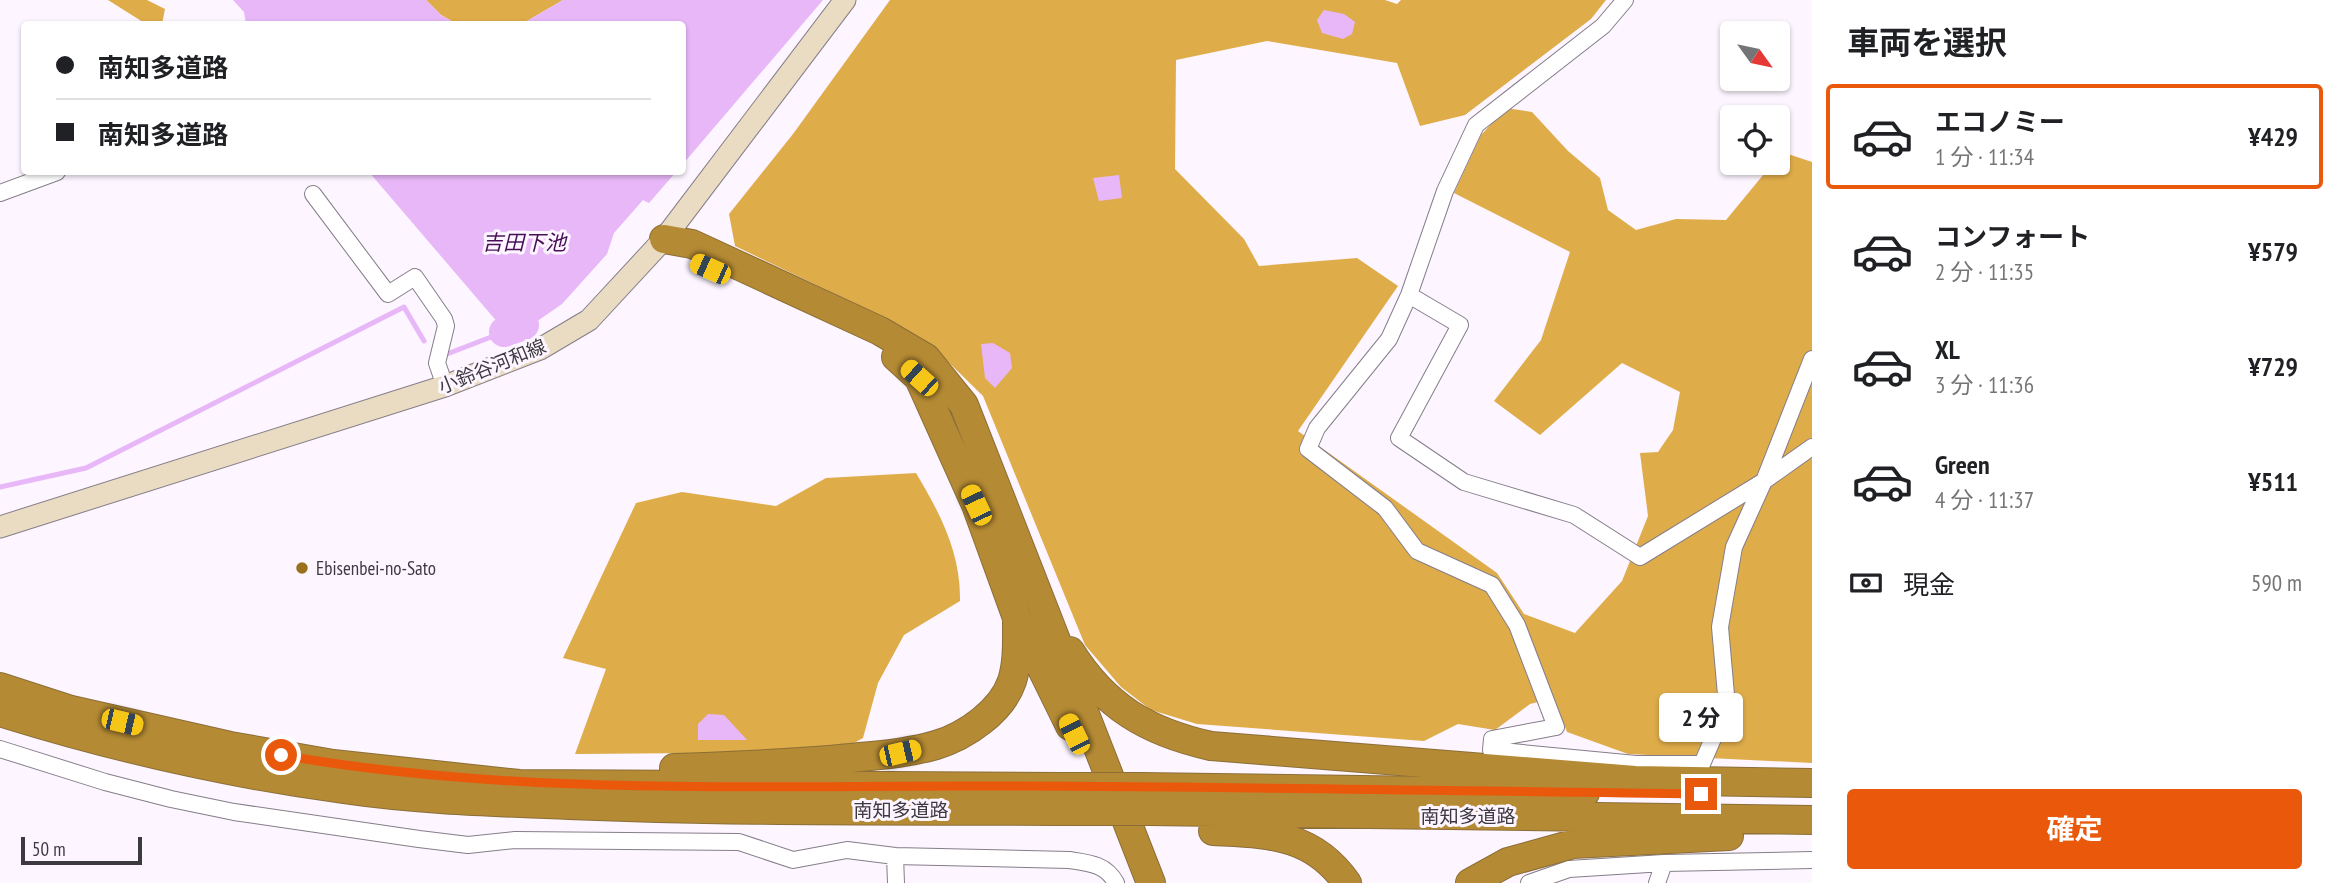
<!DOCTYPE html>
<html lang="ja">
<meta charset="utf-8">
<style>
:root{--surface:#fff;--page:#f6f6f6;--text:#202124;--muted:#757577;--line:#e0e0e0;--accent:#ea580c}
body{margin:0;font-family:"PT Sans Narrow","Noto Sans JP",sans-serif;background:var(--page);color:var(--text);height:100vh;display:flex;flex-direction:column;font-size:26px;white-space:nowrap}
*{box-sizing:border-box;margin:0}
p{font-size:23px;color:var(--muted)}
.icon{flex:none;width:38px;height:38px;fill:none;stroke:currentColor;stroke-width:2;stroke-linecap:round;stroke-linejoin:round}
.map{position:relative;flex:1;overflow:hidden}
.sheet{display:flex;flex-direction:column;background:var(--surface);width:525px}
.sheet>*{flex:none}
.banner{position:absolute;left:21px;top:21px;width:665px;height:154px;border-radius:7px;box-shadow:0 2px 5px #0004;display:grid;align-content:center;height:154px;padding:0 35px;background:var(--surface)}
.needle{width:46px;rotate:123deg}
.controls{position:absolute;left:1720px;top:21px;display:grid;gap:14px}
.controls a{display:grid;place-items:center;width:70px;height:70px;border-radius:7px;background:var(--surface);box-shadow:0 2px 5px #0004;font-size:35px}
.scale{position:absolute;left:21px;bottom:18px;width:121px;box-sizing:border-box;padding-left:7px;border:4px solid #3d3a3f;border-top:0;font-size:19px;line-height:24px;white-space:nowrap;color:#3d3a3f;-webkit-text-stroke:5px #fdf5ff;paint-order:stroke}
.end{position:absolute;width:32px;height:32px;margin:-16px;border:9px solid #ea580c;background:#fff;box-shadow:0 0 0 4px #fff}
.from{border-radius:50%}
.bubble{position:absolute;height:49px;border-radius:7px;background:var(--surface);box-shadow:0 2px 5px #0004;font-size:23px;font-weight:700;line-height:49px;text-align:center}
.car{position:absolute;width:21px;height:42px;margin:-21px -10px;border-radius:9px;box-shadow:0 0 5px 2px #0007;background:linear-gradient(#f5c518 24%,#345 0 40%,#f5c518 0 76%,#345 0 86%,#f5c518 0)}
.banner b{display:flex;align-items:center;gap:24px;height:66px;font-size:26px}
.banner b+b{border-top:2px solid var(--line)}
.banner i{width:18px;height:18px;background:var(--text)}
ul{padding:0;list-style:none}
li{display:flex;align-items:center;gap:21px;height:105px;margin:0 14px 10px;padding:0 21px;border:4px solid transparent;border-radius:7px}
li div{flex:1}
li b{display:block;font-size:26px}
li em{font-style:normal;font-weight:700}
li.active{border-color:var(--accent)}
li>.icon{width:63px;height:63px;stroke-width:1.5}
h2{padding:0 35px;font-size:32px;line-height:84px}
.pay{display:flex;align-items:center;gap:18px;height:77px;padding:0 35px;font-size:26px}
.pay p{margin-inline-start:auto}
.cta{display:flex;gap:14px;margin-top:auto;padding:14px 35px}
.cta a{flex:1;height:80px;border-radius:7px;background:var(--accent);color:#fff;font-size:28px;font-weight:700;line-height:80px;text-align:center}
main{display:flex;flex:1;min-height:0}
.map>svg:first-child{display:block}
.forest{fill:#dfac4a}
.water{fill:#e8b7f8}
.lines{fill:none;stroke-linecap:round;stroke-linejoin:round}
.stream{stroke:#e8b7f8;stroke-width:5}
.river{stroke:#e8b7f8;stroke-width:30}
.street-tunnel{stroke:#d7d0d9;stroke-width:16;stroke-dasharray:16 8;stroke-linecap:butt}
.street-casing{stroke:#857d88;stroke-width:18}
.secondary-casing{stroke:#857d88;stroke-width:23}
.highway-casing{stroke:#8b6e38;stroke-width:30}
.street{stroke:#fff;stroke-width:16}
.secondary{stroke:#e9dcc2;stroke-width:21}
.highway{stroke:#b58a34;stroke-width:28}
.highway-bridge-casing{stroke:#8b6e38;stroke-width:30;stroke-linecap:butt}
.highway-bridge{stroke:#b58a34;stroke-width:28}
.route{stroke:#ea580c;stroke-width:9}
.poi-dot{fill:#99711d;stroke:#fdf5ff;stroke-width:2.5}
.labels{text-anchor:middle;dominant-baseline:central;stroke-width:6;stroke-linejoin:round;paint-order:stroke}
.street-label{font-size:19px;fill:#3d3a3f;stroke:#fdf5ff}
.poi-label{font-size:19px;fill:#3d3a3f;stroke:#fdf5ff;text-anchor:start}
.water-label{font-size:21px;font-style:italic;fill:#480f57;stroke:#fdf5ff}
</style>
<main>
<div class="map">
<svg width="1812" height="883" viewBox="0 0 1812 883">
<rect width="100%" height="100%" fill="#fdf5ff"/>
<!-- forest -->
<path class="forest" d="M 108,0 L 147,0 L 165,9 L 162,24 L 146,24 Z
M 426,0 L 563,0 L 527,21 L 511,24 L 457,24 L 441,15 Z
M 890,0 L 1385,0 L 1397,4 L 1401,0 L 1606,0 L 1591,19 L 1465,115 L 1420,126 L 1397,63 L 1267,41 L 1176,60 L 1175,169 L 1244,239 L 1259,266 L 1357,258 L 1398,286 L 1298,431 L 1497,573 L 1524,614 L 1575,633 L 1622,581 L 1648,516 L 1640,453 L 1658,452 L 1673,430 L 1680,392 L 1622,363 L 1540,435 L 1494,401 L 1541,340 L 1570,252 L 1454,193 L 1481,135 L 1506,108 L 1532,112 L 1568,151 L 1600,178 L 1608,210 L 1636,230 L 1676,219 L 1726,220 L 1773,163 L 1778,163 L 1782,152 L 1812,162 L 1812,763 L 1628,754 L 1567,732 L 1554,698 L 1530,704 L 1495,730 L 1458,724 L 1424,741 L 1197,724 L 1151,710 L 1121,687 L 1085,645 L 983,396 L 936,350 L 885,318 L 735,246 L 729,214 L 793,134 Z
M 916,473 C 940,513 961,553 960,601 L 904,635 L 878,683 L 863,738 L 838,752 L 575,754 L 606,669 L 563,658 L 636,503 L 682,492 L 776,506 L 826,478 Z"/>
<!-- water -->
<path class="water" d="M 233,0 L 426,0 L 441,15 L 457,24 L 246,24 L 244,12 Z
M 563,0 L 823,0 L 683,164 L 682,24 L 511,24 L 527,21 Z
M 1324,10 L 1344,14 L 1355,22 L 1352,34 L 1343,39 L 1322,33 L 1317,20 Z
M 369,172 L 676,172 L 649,203 L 643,200 L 614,233 L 607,254 L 562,304 L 526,329 L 522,320 L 499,324 Z
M 1119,175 L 1122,198 L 1099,201 L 1093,178 Z
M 993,343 L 1010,353 L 1012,368 L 995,388 L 985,378 L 981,344 Z
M 708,714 L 724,715 L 747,740 L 698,740 L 698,724 Z"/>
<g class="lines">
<!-- stream -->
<path class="stream" d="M 447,354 L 504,332
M 0,487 L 86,468 L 404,307 L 424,341"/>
<!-- river -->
<path class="river" d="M 504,332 L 524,325"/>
<!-- street-tunnel -->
<path class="street-tunnel" d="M 1679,824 L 1697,776"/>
<!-- street casing -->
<g class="street-casing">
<path id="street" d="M 1625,0 L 1603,26 L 1476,125 L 1445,191 L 1409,295 L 1389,339 L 1317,428 L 1308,449 L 1385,508 L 1417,551 L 1492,585 L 1517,625 L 1556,727 L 1492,739 L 1491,750 L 1636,764 L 1702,764 L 1727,706 L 1720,627 L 1734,547 L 1764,481 L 1812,359
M 0,193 L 57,172
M 313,194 L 388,294 L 415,277 L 444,319 L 446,326 L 437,363 L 445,386
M 1409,295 L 1460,325 L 1399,438 L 1464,482 L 1574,515 L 1640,557 L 1764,481 L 1812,447
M 0,749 L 105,782 L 171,799 L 234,812 L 419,839 L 468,845 L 515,840 L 739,842 L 793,860 L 847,850 L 895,856 L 896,883
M 895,856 L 1069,860 C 1089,863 1106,864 1116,883
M 1529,883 L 1569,869 L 1664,863 L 1812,860
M 1657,883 L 1664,863"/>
</g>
<!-- secondary casing -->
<g class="secondary-casing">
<path id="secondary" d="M 0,527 L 445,386 L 540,349 L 589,320 L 664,239 L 845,0"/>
</g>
<!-- highway casing -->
<g class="highway-casing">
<path id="highway" d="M 664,239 L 692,244 L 880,331 L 926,358 L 964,405 L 1151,883
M 896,357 L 919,378 L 976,505 L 1017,618 L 1070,726
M 1070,651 C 1105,707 1148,732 1211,746 L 1635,780 L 1812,783
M 0,687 L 71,710 L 230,746 L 333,764 L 519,784 L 1061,787
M 0,712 C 112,747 226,773 343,789 C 417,800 494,802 569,805 C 735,812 901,810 1067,811
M 674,768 C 734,766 792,764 851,758 C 880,755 909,753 936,745 C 966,736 1002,711 1012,681 C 1018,662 1017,641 1017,622
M 1140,787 L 1585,793
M 1150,811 L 1812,820
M 1213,831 C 1268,834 1312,833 1347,883
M 1470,883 L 1508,862 L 1573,844 L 1729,836"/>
</g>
<!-- street -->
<use href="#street" class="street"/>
<!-- secondary -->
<use href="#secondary" class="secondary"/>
<!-- highway -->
<use href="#highway" class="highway"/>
<!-- highway-bridge casing -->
<g class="highway-bridge-casing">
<path id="highway-bridge" d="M 1061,787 L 1140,787
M 1067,811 L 1150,811"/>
</g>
<!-- highway-bridge -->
<use href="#highway-bridge" class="highway-bridge"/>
</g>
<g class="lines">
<!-- route -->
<path class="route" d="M 281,755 C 507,795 737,786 965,786 C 1211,786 1456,791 1701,794"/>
</g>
<!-- markers -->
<circle class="poi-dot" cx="302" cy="568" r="7"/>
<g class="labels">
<!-- street labels -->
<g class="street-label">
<text transform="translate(492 366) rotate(-22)">小鈴谷河和線</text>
<text x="901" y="810">南知多道路</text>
<text x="1468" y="816">南知多道路</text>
</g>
<!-- poi labels -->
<g class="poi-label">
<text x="316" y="568">Ebisenbei-no-Sato</text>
</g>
<!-- water labels -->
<g class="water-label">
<text x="524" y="242">吉田下池</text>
</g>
</g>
</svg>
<div class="controls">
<a><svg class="needle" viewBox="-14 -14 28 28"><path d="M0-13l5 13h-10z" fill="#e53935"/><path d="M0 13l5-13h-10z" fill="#757577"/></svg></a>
<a><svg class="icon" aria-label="locate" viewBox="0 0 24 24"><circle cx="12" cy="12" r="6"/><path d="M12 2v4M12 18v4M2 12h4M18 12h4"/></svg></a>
</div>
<div class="scale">50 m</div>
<i class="end from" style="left:281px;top:755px"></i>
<i class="end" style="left:1701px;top:794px"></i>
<div class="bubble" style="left:1659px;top:693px;width:84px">2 分</div>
<i class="car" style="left:710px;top:269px;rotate:294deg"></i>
<i class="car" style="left:919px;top:378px;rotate:312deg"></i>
<i class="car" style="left:976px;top:505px;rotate:335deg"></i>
<i class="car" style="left:122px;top:722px;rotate:103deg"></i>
<i class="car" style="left:1074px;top:734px;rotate:334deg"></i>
<i class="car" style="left:900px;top:753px;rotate:77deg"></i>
<div class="banner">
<b><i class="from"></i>南知多道路</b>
<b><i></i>南知多道路</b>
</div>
</div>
<section class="sheet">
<h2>車両を選択</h2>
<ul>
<li class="active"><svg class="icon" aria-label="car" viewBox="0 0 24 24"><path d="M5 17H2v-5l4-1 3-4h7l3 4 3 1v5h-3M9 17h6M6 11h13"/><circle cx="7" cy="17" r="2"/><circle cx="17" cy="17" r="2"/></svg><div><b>エコノミー</b><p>1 分 · 11:34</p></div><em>¥429</em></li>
<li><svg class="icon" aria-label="car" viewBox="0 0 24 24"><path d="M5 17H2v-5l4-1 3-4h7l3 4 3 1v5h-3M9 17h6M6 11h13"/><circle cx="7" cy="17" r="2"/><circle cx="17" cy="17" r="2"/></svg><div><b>コンフォート</b><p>2 分 · 11:35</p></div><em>¥579</em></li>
<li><svg class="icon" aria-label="car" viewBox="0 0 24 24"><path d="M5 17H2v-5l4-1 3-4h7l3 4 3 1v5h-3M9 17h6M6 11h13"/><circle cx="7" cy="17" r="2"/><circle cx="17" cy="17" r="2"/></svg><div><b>XL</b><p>3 分 · 11:36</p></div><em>¥729</em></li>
<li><svg class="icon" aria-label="car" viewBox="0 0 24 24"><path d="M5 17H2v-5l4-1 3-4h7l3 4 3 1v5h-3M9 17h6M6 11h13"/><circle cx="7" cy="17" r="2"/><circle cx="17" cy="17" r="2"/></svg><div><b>Green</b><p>4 分 · 11:37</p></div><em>¥511</em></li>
</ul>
<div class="pay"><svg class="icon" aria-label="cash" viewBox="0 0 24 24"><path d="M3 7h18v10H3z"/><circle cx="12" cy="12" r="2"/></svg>現金<p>590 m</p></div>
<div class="cta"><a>確定</a></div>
</section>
</main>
